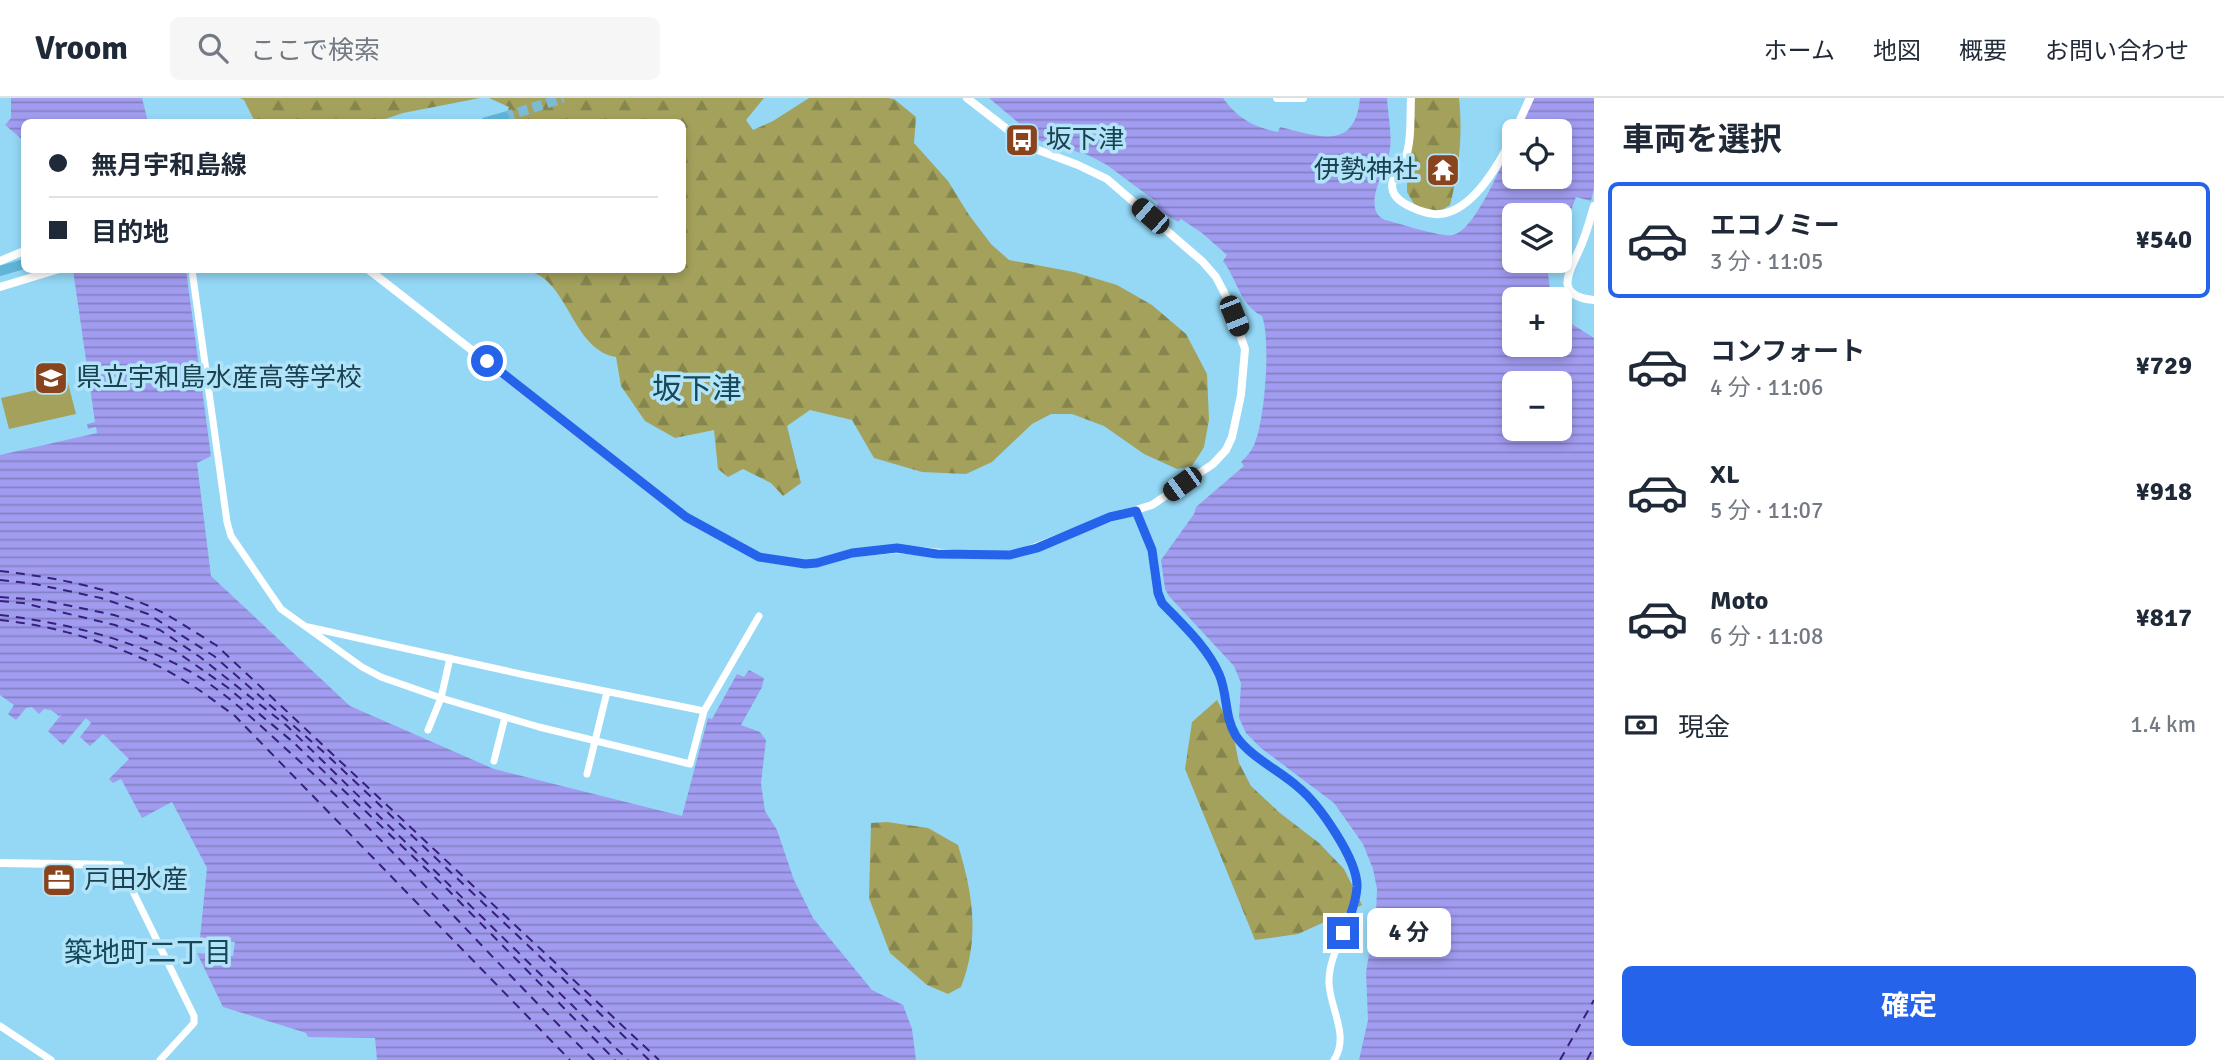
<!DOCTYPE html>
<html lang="ja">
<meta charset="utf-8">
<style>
:root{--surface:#fff;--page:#f6f6f7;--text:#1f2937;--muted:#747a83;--line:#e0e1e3;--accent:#2563eb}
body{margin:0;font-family:Signika,"Noto Sans JP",sans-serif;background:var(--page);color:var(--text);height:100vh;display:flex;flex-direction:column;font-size:26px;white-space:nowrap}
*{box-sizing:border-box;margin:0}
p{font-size:23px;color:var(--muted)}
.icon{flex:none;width:38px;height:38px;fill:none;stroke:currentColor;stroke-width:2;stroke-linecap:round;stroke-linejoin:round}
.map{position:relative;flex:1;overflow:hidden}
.details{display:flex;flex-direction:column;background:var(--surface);width:630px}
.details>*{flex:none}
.guide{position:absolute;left:21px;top:21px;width:665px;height:154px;border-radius:10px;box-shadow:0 4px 10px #0003;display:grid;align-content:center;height:154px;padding:0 28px;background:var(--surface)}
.fabs{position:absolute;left:1502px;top:21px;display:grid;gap:14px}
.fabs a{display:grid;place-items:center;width:70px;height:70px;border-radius:10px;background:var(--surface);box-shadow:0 4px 10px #0003;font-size:35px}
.end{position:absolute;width:32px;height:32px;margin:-16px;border:9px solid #2563eb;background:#fff;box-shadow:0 0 0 4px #fff}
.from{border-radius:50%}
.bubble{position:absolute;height:49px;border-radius:10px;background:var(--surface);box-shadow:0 4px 10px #0003;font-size:23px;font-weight:700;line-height:49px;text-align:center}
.car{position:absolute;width:21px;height:42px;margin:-21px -10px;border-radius:9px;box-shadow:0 0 5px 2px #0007;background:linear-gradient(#222 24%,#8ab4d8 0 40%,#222 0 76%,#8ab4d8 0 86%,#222 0)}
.guide b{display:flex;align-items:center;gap:24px;height:66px;font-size:26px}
.guide b+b{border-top:2px solid var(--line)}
.guide i{width:18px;height:18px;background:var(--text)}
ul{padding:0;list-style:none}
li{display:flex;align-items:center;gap:21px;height:116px;margin:0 14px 10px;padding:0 14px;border:4px solid transparent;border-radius:10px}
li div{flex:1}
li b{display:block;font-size:26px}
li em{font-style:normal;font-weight:700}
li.active{border-color:var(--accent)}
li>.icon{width:63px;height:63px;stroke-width:1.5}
h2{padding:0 28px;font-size:32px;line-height:84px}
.pay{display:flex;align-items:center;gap:18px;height:77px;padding:0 28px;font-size:26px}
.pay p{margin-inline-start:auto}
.primary-button{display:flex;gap:14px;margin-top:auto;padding:14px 28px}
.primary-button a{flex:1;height:80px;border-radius:10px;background:var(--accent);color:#fff;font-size:28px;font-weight:700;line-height:80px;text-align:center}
header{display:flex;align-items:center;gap:42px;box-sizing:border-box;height:98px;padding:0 35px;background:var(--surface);border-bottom:2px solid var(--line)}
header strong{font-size:33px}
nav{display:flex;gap:38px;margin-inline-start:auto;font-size:24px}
.search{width:490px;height:63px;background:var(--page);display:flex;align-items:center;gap:18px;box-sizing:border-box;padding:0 24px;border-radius:10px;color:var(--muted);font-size:26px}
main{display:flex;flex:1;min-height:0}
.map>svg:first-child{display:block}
.grass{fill:#a4a15c}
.forest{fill:url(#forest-firs)}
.water{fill:url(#water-rules);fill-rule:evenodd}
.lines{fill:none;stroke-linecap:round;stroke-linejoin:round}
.ferry{stroke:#371f7f;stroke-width:2;stroke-dasharray:9 7;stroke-linecap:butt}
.motorway-tunnel{stroke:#7cbad5;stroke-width:10;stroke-dasharray:10 5;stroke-linecap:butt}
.tertiary{stroke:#fff;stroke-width:7}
.secondary{stroke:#fff;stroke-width:8}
.motorway{stroke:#5fb5d8;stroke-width:10}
.route{stroke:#2563eb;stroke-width:9}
.labels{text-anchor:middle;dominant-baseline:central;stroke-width:7;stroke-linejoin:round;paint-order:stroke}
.poi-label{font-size:26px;fill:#1b404f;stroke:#b1e3f9;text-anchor:start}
.neighbourhood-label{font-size:28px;fill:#17485a;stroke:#b1e3f9}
.quarter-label{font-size:30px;fill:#17485a;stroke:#b1e3f9}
</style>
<header>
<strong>Vroom</strong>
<div class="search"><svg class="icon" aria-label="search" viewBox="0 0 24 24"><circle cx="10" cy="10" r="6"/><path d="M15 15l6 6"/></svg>ここで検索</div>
<nav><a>ホーム</a><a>地図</a><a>概要</a><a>お問い合わせ</a></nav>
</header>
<main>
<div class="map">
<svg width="1594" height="962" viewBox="0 0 1594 962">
<defs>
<pattern id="forest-firs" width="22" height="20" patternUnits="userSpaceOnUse" patternTransform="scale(1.75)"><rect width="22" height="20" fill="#a4a15c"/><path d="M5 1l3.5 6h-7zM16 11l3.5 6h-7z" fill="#85854e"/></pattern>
<pattern id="water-rules" width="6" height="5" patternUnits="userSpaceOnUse" patternTransform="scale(1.75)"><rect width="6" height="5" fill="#a29cf0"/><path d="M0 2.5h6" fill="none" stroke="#8381c5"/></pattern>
</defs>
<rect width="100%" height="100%" fill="#94d8f6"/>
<!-- grass -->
<path class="grass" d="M 68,285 L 76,316 L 9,331 L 1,300 Z"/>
<!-- forest -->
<path class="forest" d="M 240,0 L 480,0 L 403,15 L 376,24 L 255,24 L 244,2 Z
M 489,0 L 764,0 L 746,22 L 753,32 L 773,23 L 809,0 L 888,0 L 894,1 L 916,19 L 914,45 L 948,83 L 969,117 L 991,146 L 1009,162 L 1074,174 L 1117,187 L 1152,207 L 1186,236 L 1207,276 L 1209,322 L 1204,349 L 1192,368 L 1177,371 L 1144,356 L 1104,328 L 1072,316 L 1051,316 L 1032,326 L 992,364 L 966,376 L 922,374 L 874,360 L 852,322 L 810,312 L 787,328 L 801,385 L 783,398 L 771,385 L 743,371 L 728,379 L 718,371 L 714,332 L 675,340 L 645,323 L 621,288 L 616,259 C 577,252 571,200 542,179 C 538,176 532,174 527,172 L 682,172 L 682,24 L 505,24 L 509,9 Z
M 1408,0 L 1459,0 C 1463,36 1459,72 1450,107 L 1432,118 L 1418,113 L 1407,94 Z
M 1217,602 L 1232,631 L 1239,665 L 1251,688 L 1280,715 L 1319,745 L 1344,771 L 1362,807 L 1298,836 L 1255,842 L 1185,671 L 1192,624 Z
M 887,724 L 928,730 L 958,747 C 973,796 980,840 961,889 L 948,896 L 927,887 L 890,855 L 869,800 L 871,725 Z"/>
<!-- water -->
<path class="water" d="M 11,0 L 142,0 L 148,24 L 24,24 L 24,43 L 5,27 L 11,20 Z
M 989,0 L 1223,0 C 1238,21 1254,29 1278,34 L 1280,29 C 1318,38 1355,54 1360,0 L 1387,0 C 1388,16 1392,35 1390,51 C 1387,70 1360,111 1385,122 C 1399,125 1442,140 1453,137 C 1476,132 1505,60 1514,38 L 1514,79 L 1559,79 L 1559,33 L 1516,33 L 1527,0 L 1594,0 L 1594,90 L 1591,103 L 1576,99 L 1559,144 L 1559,117 L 1514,117 L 1514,163 L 1552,163 L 1548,175 L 1551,201 L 1514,201 L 1514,247 L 1559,247 L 1559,218 L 1594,240 L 1594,962 L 1359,962 L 1368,922 L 1366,874 L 1376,816 L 1377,791 L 1373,771 L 1363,746 L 1334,705 L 1261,650 L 1246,635 L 1239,620 L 1241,585 L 1234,568 L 1169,498 L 1165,491 L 1161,462 L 1194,416 L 1196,409 L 1244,368 L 1241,364 C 1246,359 1251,354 1254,347 C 1265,324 1271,241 1262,218 C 1240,207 1237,181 1223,163 L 1227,157 L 1202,135 L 1181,121 L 1178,124 L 1156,110 L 1158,105 L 1107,67 L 1088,57 L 1040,43 ZM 1514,285 L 1559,285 L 1559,331 L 1514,331 Z
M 73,172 L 186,172 L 211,358 L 197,365 L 211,478 L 350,608 L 494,671 L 682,718 L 708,620 L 712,621 L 737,576 L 744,579 L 749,572 L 764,580 L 762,589 L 741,627 L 760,634 L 766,642 L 761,685 L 765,713 L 777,732 L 794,782 L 813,820 L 872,892 L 903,907 L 912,931 L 916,962 L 377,962 L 375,940 L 308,939 L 306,935 L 300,933 L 223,909 L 197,855 L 233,858 L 235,844 L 200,840 L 207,770 L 172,704 L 142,720 L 121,681 L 113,685 L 109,681 L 129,661 L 103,636 L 90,648 L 80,639 L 91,625 L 86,620 L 63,647 L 48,633 L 62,616 L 59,618 L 51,612 L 44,611 L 39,616 L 32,609 L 26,610 L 16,622 L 8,616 L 14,607 L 0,597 L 0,357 L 97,335 L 96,329 L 88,331 L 87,326 L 95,324 Z"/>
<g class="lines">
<!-- ferry -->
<path class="ferry" d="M 0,473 C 51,479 102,488 149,508 C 172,518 194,534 216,547 L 659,962
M 0,482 L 35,486 L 101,500 L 148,516 L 214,558 L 328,658 L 649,962
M 0,499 L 42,502 L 114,517 L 160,532 L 200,559 L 287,628 L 628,962
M 0,503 L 23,505 L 115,527 L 174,552 L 227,589 L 293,644 L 448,792 L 615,962
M 0,517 C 60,524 124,539 178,567 C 222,589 259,627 295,659 C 400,755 492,863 594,962
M 0,522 C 61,528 133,551 185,583 C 202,593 218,606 234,617 L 570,962
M 1560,962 L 1594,902
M 1587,962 L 1594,949"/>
<!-- motorway-tunnel -->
<path class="motorway-tunnel" d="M 504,19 L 563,0"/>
<!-- tertiary -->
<path class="tertiary" d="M 192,172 L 227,424 L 231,438 L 281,511 L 362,569 L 381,579 L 441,600 L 539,629 L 690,666 L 704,613 L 759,518
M 1137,413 L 1152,452 L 1158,495 L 1162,505 C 1183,528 1211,551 1221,581 C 1227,600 1225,620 1236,637 C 1249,659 1278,672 1298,688 C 1318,705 1357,760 1357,788 C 1358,822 1328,850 1329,885 C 1330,911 1350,938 1334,962
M 308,529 L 525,577 L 704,613
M 428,632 L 441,600 L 450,560
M 494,663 L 505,619
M 587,676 L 607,594
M 120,767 L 194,918 L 194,925 L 160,962
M 0,928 L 51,962"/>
<!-- secondary -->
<path class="secondary" d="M 1277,0 L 1303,0
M 1411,0 C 1410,21 1412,45 1404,64 C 1400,74 1389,81 1393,93 C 1396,103 1409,108 1418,112 C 1424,114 1432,117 1439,116 C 1473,114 1501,63 1514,36
M 1515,33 L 1530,0
M 1594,108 C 1590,122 1586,137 1580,150 C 1569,175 1553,198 1594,202
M 0,163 L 24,153
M 369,172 L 686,419 L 759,459 L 805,466 L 817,465 L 851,455 L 897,451 L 964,457 L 1010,457 L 1023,454 L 1110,420 L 1152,407 L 1213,366 L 1226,352 L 1232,339 L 1241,297 L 1245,251 L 1227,200 L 1216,179 L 1203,164 L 1107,81 L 1078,67 L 1030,49 L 967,0
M 0,189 L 56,172
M 0,765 L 120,767"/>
<!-- motorway -->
<path class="motorway" d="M 486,24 L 504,19
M 0,173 L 24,166"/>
</g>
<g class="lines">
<!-- route -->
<path class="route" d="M 487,263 L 686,419 L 759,459 L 805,466 L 817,465 L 852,455 L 897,450 L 937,456 L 1010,457 L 1037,450 L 1110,419 L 1136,413 L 1152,452 L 1158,495 L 1162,505 C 1183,527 1207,549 1219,576 C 1228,596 1224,619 1236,638 C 1250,659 1279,672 1298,689 C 1319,706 1358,762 1357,789 C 1356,805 1349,821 1343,835"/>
</g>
<!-- icons -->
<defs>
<g id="bus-square" transform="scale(1.75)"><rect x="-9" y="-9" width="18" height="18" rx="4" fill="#89431d" stroke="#b1e3f9"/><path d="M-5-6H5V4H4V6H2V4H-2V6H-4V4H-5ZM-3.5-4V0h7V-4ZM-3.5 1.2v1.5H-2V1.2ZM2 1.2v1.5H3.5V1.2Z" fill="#fff"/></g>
<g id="temple-square" transform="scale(1.75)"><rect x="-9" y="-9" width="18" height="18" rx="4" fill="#89431d" stroke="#b1e3f9"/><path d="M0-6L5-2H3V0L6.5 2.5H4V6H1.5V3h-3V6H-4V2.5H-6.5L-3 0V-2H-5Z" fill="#fff"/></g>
<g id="school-square" transform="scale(1.75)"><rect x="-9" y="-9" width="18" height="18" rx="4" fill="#89431d" stroke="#b1e3f9"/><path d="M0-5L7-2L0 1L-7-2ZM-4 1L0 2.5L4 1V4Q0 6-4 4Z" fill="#fff"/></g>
<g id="office-square" transform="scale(1.75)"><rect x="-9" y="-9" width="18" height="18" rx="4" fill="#89431d" stroke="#b1e3f9"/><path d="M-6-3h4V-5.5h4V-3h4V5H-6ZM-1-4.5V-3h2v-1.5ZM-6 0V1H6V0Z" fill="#fff"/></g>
</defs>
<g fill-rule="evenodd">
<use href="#bus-square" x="1022" y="42"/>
<use href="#temple-square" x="1443" y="72"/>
<use href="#school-square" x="51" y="280"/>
<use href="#office-square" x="59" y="782"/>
</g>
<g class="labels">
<!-- poi labels -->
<g class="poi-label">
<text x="1046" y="42">坂下津</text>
<text x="1418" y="72" text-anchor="end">伊勢神社</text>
<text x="76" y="280">県立宇和島水産高等学校</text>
<text x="84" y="782">戸田水産</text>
</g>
<!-- neighbourhood labels -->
<g class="neighbourhood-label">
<text x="148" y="855">築地町二丁目</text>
</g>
<!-- quarter labels -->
<g class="quarter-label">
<text x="697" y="291">坂下津</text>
</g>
</g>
</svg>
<div class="fabs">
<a><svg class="icon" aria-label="locate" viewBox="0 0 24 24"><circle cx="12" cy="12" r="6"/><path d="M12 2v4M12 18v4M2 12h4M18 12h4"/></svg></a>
<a><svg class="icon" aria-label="layers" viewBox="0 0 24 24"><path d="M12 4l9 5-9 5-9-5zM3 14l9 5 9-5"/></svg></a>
<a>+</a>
<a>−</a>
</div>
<i class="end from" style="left:487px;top:263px"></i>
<i class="end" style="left:1343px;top:835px"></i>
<div class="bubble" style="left:1367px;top:810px;width:84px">4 分</div>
<i class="car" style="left:1150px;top:118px;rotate:311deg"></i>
<i class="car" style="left:1234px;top:218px;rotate:158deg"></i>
<i class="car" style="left:1182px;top:386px;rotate:234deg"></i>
<div class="guide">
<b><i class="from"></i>無月宇和島線</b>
<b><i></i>目的地</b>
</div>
</div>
<section class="details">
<h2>車両を選択</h2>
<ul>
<li class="active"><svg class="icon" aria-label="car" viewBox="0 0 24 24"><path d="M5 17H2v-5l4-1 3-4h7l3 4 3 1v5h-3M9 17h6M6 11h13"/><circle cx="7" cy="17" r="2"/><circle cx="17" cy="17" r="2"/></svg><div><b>エコノミー</b><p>3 分 · 11:05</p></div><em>¥540</em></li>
<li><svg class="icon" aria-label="car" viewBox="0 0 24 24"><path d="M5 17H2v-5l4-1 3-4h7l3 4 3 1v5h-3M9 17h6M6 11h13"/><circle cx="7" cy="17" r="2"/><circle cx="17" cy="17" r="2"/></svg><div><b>コンフォート</b><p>4 分 · 11:06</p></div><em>¥729</em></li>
<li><svg class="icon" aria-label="car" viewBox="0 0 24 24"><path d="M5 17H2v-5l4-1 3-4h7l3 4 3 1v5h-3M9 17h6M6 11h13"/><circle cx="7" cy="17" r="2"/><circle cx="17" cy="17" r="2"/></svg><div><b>XL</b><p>5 分 · 11:07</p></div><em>¥918</em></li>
<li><svg class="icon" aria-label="car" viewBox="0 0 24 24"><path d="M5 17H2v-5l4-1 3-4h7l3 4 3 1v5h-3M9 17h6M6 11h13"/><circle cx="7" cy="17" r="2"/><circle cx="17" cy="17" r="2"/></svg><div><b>Moto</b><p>6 分 · 11:08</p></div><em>¥817</em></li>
</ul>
<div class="pay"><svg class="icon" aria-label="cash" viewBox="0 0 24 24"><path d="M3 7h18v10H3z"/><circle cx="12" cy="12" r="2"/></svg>現金<p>1.4 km</p></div>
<div class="primary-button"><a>確定</a></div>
</section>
</main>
